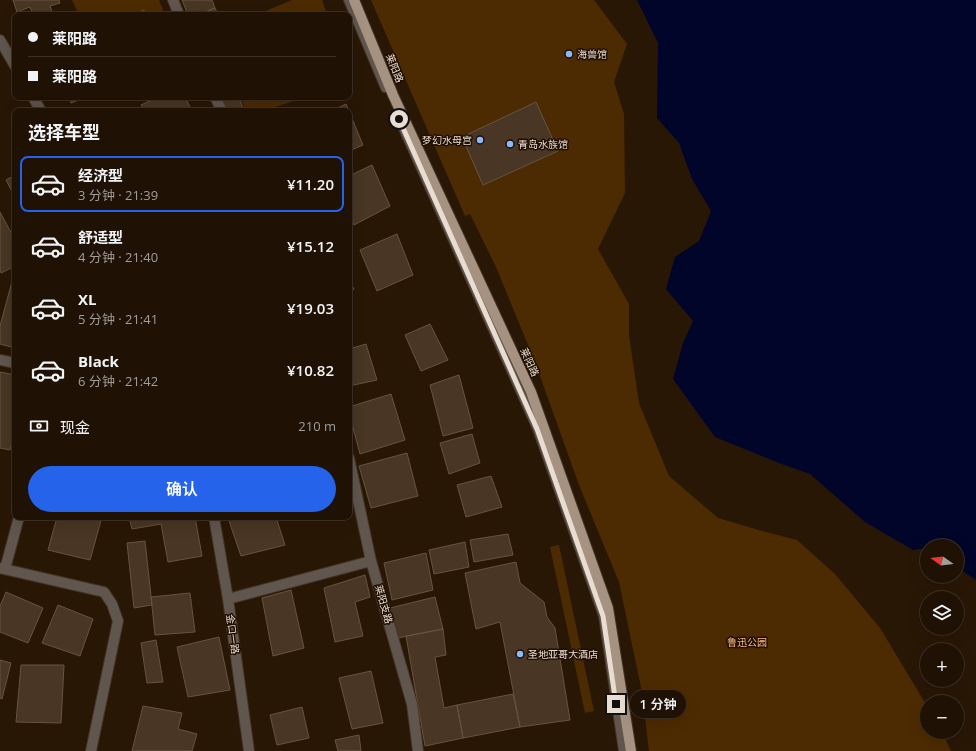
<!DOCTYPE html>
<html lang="zh">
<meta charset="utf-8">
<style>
:root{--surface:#1f1104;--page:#2c1f13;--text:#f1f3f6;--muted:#a19d9a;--line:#3c3126;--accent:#2563eb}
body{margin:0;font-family:"Open Sans","Noto Sans SC",sans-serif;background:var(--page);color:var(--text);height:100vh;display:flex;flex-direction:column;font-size:15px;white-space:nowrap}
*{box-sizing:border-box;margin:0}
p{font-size:13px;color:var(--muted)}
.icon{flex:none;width:22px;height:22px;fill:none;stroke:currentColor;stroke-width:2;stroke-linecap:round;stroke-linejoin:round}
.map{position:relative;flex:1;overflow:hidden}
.details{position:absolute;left:12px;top:108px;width:340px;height:412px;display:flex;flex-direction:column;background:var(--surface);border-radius:8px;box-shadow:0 4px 16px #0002,0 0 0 1px var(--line)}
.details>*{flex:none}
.top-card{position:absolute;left:12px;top:12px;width:340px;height:88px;border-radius:8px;box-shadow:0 4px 16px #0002,0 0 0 1px var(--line);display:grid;align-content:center;height:88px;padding:0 16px;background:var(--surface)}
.needle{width:26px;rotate:284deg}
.buttons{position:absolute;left:920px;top:539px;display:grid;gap:8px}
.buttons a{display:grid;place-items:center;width:44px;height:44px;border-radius:50%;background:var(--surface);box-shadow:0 4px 16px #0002,0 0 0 1px var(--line);font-size:20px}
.end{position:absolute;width:18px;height:18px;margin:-9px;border:5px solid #e9ddd2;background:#111;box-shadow:0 0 0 2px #111}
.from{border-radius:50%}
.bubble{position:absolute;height:28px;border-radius:14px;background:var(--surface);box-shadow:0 4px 16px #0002,0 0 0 1px var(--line);font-size:13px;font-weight:600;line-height:28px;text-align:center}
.top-card b{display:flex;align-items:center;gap:14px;height:38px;font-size:15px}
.top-card b+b{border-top:1px solid var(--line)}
.top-card i{width:10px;height:10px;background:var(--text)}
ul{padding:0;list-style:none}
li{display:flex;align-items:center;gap:12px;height:56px;margin:0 8px 6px;padding:0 8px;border:2px solid transparent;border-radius:8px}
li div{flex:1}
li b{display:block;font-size:15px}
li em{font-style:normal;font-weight:600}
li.on{border-color:var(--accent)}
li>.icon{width:36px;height:36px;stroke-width:1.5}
h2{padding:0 16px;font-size:18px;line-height:48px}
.pay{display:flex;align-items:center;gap:10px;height:44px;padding:0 16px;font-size:15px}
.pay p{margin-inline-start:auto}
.primary-button{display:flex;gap:8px;margin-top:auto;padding:8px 16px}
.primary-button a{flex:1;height:46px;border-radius:24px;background:var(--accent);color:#fff;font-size:16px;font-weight:600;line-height:46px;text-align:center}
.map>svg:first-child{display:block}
.green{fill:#4d2b02}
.water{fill:#000529}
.building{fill:#493624;stroke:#685340}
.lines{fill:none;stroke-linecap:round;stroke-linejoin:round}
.service-casing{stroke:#443323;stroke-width:10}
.minor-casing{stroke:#443323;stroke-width:12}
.primary-casing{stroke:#443323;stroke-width:12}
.service{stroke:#60564e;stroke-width:8}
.minor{stroke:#60564e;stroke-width:10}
.primary{stroke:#a59280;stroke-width:10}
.route{stroke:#e9ddd2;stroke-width:5}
.poi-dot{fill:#8bbafc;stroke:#1f0e01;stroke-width:1.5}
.labels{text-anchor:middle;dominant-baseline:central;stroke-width:3;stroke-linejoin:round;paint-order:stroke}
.poi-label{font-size:10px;fill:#e9ddd2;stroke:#1f0e01;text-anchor:start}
.street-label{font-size:10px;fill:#e9ddd2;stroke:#1f0e01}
.park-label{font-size:10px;fill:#febd7f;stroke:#1f0e01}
</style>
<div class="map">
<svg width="976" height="751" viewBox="0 0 976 751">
<rect width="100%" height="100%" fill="#291706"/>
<!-- green -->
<path class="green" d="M 72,0 L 159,0 L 165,15 L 79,15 Z
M 292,0 L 322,0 L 327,15 L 256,15 Z
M 371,0 L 594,0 L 627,44 L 614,82 L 624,114 L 625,193 L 598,249 L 629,304 L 629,336 L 639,403 L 669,476 L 718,518 L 762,531 L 797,540 L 835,574 L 880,628 L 927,706 L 927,732 L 942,732 L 951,751 L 649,751 L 642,692 L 619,582 L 579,485 L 535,362 L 496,267 L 470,214 L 465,216 Z
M 241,97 L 306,97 L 263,111 L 245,111 Z
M 559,545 L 594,711 L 585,713 L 550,547 Z"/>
<!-- water -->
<path class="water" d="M 637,0 L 976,0 L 976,580 L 957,567 L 957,546 L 927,546 L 927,548 L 913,550 L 865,522 L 810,474 L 779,463 L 715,437 L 673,379 L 683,343 L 693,321 L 666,289 L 675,257 L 699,241 L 711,211 L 692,179 L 679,143 L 657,118 L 658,43 Z"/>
<!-- building -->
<path class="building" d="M 13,0 L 59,0 L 60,3 L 50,6 L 53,15 L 33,15 L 30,7 L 17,12 Z
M 182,0 L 212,0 L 215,8 L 198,15 L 188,15 Z
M 215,8 L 218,15 L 198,15 Z
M 144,10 L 146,15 L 131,15 Z
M 69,97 L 86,97 L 71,103 Z
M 158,97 L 185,97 L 192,111 L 144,111 L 141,105 Z
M 220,97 L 239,97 L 244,111 L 226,111 Z
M 536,102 L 558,151 L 483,185 L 462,137 Z
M 346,104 L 363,145 L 349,151 L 349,111 L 331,111 Z
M 372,165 L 390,206 L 354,225 L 349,215 L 349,176 Z
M 15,175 L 15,197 L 6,180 Z
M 0,212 L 15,240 L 15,266 L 1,273 L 0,270 Z
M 397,234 L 413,275 L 377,291 L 360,250 Z
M 14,274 L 15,275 L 15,348 L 0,344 L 0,326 Z
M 349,280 L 354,289 L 349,292 Z
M 430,324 L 448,360 L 421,371 L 405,335 Z
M 366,344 L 377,380 L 349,386 L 349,349 Z
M 0,372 L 15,375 L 15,431 L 10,450 L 0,448 Z
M 459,375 L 473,428 L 443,436 L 430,385 Z
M 391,394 L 405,440 L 360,454 L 349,413 L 349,407 Z
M 472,434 L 480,463 L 449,474 L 440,443 Z
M 407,453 L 418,496 L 371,508 L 359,466 Z
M 491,476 L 502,507 L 466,517 L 457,485 Z
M 57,517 L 102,517 L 90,560 L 48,550 Z
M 129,517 L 195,517 L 202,556 L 168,562 L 161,524 L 132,529 Z
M 276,517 L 285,545 L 241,556 L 228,518 Z
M 508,534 L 513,555 L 474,562 L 470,540 Z
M 145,541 L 152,605 L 134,608 L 127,543 Z
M 465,542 L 469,567 L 434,574 L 429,550 Z
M 426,553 L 433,590 L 392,600 L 384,563 Z
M 516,562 L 520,583 L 544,602 L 547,617 L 555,628 L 570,720 L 520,727 L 500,622 L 476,629 L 465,573 Z
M 365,575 L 370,597 L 355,602 L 363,636 L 335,642 L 324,588 Z
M 291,590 L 304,648 L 273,656 L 262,598 Z
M 6,592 L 43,608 L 28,643 L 0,632 L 0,606 Z
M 190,593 L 195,632 L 155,635 L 151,597 Z
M 435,597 L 443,629 L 398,638 L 390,608 Z
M 58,605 L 93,619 L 80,656 L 42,643 Z
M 443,629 L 446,655 L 435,657 L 444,708 L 457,705 L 463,738 L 425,746 L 406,636 Z
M 219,637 L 230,690 L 188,697 L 177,647 Z
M 156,640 L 163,682 L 147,683 L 141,643 Z
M 0,660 L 11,663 L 2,699 L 0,698 Z
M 21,665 L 64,665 L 61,723 L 16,722 Z
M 371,671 L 383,723 L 352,729 L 339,678 Z
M 513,694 L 520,727 L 463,738 L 457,705 Z
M 143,706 L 182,713 L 178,729 L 197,734 L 192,751 L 132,751 Z
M 302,707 L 309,738 L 277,745 L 270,715 Z
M 359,735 L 361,751 L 338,751 L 335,740 Z"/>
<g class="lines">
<!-- service casing -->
<g class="service-casing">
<path id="service" d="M 348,0 L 385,88
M 397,115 L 537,429 L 603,616 L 623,751"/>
</g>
<!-- minor casing -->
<g class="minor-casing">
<path id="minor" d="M 173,0 L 179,15
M 0,40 L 15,66
M 33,97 L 41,111
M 215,97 L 222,111
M 0,360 L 15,363
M 349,458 L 371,561 L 412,704 L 418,751
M 214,517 L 228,599 L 249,751
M 0,568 L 104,592 L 112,604 L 118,621 L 91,751
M 5,569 L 19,517
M 228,599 L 371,561"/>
</g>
<!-- primary casing -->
<g class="primary-casing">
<path id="primary" d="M 354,0 L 393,95 L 531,392 L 608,608 L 631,751"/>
</g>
<!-- service -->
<use href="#service" class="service"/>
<!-- minor -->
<use href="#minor" class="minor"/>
<!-- primary -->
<use href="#primary" class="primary"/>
</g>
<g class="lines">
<!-- route -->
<path class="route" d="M 399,119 L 537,429 L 603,616 L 616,704"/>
</g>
<!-- markers -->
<g class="poi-dot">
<circle cx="569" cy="54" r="4"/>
<circle cx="480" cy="140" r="4"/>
<circle cx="510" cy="144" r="4"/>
<circle cx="520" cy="654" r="4"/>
</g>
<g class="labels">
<!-- poi labels -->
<g class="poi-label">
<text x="577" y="54">海兽馆</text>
<text x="472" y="140" text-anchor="end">梦幻水母宫</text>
<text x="518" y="144">青岛水族馆</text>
<text x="528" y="654">圣地亚哥大酒店</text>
</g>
<!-- street labels -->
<g class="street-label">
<text transform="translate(395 68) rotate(68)">莱阳路</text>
<text transform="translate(530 362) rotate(65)">莱阳路</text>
<text transform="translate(384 604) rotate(74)">莱阳支路</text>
<text transform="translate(233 634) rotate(82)">金口一路</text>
</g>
<!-- park labels -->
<g class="park-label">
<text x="747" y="642">鲁迅公园</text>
</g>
</g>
</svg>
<div class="buttons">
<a><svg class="needle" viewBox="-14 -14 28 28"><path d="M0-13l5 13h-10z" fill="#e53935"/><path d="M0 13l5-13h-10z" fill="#a19d9a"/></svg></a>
<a><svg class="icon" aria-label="layers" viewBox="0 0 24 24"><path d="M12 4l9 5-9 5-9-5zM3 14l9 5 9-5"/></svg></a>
<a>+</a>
<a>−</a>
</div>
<i class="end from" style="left:399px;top:119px"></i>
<i class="end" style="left:616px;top:704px"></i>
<div class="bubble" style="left:630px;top:690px;width:56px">1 分钟</div>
<div class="top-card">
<b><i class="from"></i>莱阳路</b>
<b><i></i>莱阳路</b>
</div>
<section class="details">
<h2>选择车型</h2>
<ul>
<li class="on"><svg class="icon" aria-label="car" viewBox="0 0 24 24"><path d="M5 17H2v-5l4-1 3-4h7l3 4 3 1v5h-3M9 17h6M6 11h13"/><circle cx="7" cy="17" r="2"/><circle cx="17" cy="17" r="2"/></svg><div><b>经济型</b><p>3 分钟 · 21:39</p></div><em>¥11.20</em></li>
<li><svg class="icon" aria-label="car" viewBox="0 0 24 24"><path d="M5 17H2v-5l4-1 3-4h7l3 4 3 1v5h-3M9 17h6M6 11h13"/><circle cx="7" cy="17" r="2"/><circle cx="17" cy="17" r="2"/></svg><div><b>舒适型</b><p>4 分钟 · 21:40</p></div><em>¥15.12</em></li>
<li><svg class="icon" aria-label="car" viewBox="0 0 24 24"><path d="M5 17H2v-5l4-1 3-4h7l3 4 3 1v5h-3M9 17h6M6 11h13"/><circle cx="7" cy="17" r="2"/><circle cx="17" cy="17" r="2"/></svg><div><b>XL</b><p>5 分钟 · 21:41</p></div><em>¥19.03</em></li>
<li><svg class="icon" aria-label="car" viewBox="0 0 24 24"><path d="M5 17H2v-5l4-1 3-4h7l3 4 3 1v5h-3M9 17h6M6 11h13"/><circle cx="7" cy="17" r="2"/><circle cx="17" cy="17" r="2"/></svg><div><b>Black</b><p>6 分钟 · 21:42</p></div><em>¥10.82</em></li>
</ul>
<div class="pay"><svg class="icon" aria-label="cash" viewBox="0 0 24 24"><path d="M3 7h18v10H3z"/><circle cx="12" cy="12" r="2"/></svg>现金<p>210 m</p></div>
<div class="primary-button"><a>确认</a></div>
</section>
</div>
